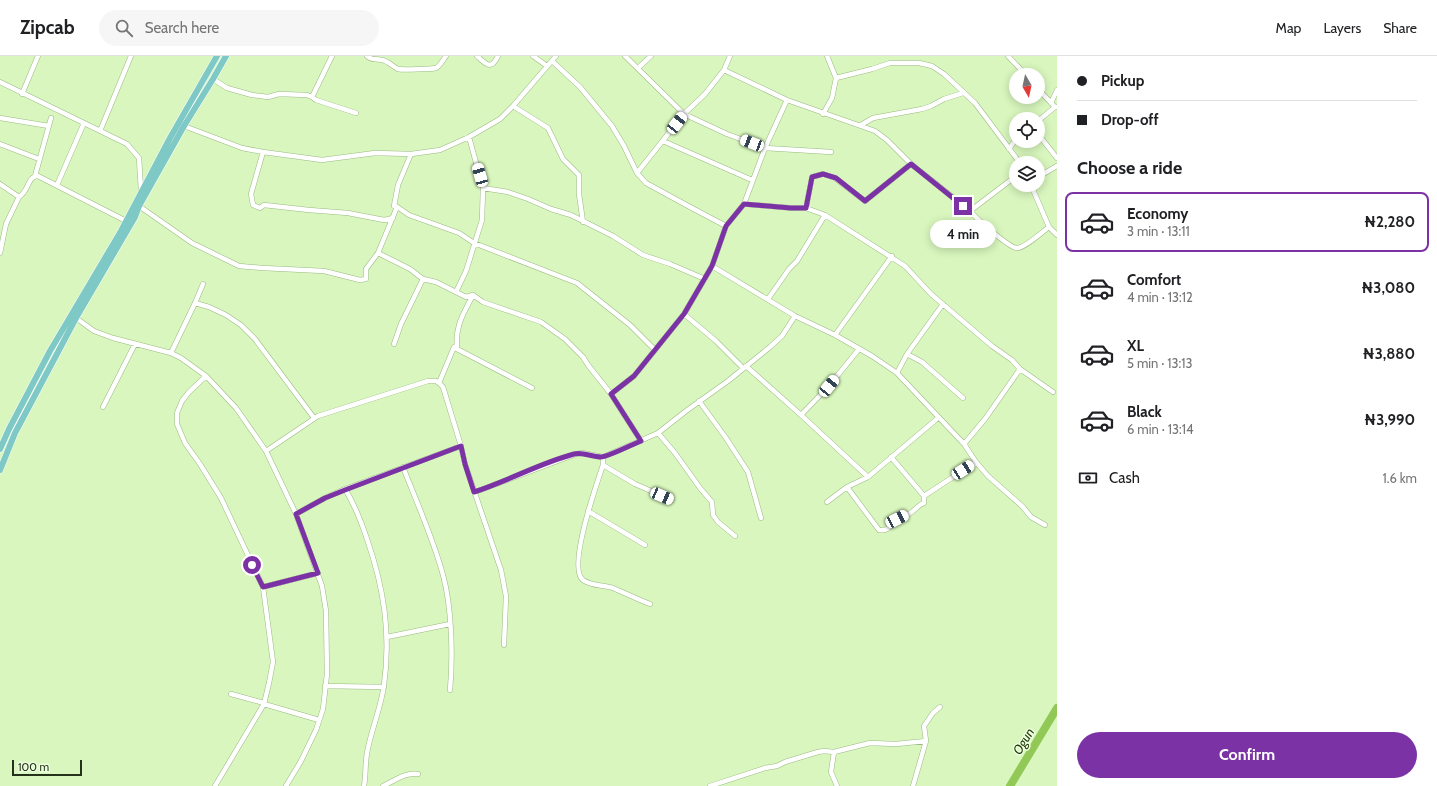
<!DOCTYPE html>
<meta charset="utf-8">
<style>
:root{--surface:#fff;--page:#f6f6f6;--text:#202124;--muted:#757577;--line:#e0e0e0;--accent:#7b32a4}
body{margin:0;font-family:Cabin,sans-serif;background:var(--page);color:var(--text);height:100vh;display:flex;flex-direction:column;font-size:15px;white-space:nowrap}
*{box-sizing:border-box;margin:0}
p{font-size:13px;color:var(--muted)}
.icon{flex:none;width:22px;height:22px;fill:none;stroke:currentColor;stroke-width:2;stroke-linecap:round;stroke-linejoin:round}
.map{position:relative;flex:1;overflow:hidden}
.side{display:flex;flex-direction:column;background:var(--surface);width:380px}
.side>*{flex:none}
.top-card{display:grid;align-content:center;height:88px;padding:0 20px;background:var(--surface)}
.needle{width:26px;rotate:171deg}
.buttons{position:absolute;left:1009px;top:12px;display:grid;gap:8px}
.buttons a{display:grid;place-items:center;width:36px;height:36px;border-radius:50%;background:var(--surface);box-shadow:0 2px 10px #0003;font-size:20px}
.scale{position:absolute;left:12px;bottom:10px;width:70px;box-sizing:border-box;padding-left:4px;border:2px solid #25311b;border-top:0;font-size:11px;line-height:14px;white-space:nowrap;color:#25311b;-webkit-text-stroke:3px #ecffdd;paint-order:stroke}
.end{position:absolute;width:18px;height:18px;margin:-9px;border:5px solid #7b32a4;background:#fff;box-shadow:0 0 0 2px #fff}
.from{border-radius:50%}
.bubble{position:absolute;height:28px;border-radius:14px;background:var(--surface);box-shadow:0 2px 10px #0003;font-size:13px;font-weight:800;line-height:28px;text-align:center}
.car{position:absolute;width:12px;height:24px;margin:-12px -6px;border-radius:5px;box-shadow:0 0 3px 1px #0007;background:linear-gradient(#fff 24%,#345 0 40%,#fff 0 76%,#345 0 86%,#fff 0)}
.top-card b{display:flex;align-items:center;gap:14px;height:38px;font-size:15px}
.top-card b+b{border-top:1px solid var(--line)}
.top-card i{width:10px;height:10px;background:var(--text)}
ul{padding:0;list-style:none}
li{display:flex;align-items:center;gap:12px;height:60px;margin:0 8px 6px;padding:0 12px;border:2px solid transparent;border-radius:8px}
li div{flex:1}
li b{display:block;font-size:15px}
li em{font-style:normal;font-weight:800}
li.on{border-color:var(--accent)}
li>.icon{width:36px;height:36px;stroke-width:1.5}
h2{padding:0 20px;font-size:18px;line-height:48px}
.pay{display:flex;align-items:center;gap:10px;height:44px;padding:0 20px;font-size:15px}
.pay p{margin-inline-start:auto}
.action{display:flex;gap:8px;margin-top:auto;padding:8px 20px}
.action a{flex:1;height:46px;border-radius:24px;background:var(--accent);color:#fff;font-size:16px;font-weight:800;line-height:46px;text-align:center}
header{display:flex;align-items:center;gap:24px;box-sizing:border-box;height:56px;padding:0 20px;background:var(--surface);border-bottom:1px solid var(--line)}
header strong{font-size:19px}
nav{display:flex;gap:22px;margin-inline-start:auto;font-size:14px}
.search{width:280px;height:36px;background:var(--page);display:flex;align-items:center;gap:10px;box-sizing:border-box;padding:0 14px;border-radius:22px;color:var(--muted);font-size:15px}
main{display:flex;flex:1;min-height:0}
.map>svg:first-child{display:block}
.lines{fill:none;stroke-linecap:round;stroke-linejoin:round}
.river{stroke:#92c956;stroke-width:8}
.minor-casing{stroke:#9cb983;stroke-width:5.5}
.major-casing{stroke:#fff;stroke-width:7}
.minor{stroke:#fff;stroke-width:4.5}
.major{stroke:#7ec8c5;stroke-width:6}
.route{stroke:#7b32a4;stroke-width:5}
.labels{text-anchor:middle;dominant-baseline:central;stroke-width:3;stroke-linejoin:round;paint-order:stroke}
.water-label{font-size:13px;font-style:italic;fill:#263b0d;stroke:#ecffdd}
</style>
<header>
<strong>Zipcab</strong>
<div class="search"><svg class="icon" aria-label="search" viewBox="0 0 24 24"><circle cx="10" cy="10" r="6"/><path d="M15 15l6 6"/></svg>Search here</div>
<nav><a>Map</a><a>Layers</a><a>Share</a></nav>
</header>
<main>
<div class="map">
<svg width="1057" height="730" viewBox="0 0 1057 730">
<rect width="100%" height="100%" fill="#d8f6bd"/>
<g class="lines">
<!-- river -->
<path class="river" d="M 1010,730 L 1057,652"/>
<!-- minor casing -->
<g class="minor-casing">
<path id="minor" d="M 367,0 C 372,5 375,2 382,4 C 388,5 392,10 398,13 C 402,14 432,13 436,12 C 440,10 443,4 446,0
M 477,0 C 486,8 491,15 498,0
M 533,0 L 547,10
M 625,0 L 684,58 L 727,78 L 765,92 L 831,96
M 1008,0 L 1026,19
M 552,5 L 580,31 L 612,70 L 624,90 L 637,117 L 646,127 L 690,151 L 726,170
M 638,12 L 651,0
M 724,14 L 787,44 L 875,75 L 887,84 L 911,108 L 970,155 L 1016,120
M 836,22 L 872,13 L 890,7 L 919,7 L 932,10 L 944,18 L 975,47 L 1020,107
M 213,23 L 227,32 L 252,39 L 268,41 L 279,38 L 307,39 L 312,41 L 332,0
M 0,26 L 127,88 L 139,102 L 141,134
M 1038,33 L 1055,51 L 1057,51
M 22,38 L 38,0
M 312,41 L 316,44 L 356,57
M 1051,47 L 1057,34
M 513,50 L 548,72 L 563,103 L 579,119 L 579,138 L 583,166
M 823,58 L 832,42 L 836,22 L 827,0
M 0,62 L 49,70
M 1038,65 L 1055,51
M 861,69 L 873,62 L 922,53 L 931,50 L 944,43 L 963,37
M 184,70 L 242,92 L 263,96 L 322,104 L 375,97 L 411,98 L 440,94 L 469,81 L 500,63 L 513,50 L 556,0
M 100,75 L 131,0
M 1038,78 L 1057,102
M 663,85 L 752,124
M 0,88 L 39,103
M 1009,93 L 1016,83
M 263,96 L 251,138 L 253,149 L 260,152 L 264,149 L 309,154 L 348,157 L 384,164 L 393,162
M 637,117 L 684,58 L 705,38 L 724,14 L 730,0
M 35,120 L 51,62
M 1038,121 L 1057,110
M 0,128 L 19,141 C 21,139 23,138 24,136 C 29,130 29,120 38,120 L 126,165
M 57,129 L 84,67
M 1031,129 L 1049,171 L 1057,179
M 483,132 L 508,136 L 528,143 L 551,153 L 571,159 L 613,180 L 643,199 L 670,208 L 705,223
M 744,148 L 791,152 L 806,152 L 825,159 L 905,210 L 931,238 L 992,290 L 1012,304 L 1020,313 L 1053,336
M 139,150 L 192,187 L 239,210 L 263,212 L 324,215 L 360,224 L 366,223 L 366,213 L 378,197 L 397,151 L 394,150 L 398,129 L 411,98
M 396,150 L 409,159 L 459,177 L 474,187 L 577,227 L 630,269 L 655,294
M 806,152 L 812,121 L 823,118 L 835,122 L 865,145 L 911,108
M 970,155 C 976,162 1009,192 1017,192 C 1025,192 1042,176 1049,171
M 0,197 L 6,168 L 19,141
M 378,197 L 410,213 L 423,223 L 436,226 L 466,241 L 473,239 L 483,246 L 541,266 L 565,283 L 583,301 L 588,309 L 611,338 L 641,385
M 712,210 L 795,260 L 835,279 L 872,300 L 897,317 L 964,388 L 976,406 L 988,420 L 1023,451 L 1031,461 L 1045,469
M 456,236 L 466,215 L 482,164 L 483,132 L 469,81
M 768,243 L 789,213 L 797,205 L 825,159
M 195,247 L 209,251 L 226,259 L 241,269 L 255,283 L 314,362
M 684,258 L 716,285 L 743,312
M 76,262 L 94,275 L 113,282 L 171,297 L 181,302 L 206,320 L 236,352 L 266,395 L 296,458 L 322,530 L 326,555 L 327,618 L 323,653 L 316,674 L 301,705 L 286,730
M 835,279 L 892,200
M 394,288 L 401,268 L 423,223
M 457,293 L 532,332
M 171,297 L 195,247 L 203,228
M 907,298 L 922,306 L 963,342
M 746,310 L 801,359 L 868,421
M 897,317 L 907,298 L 943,248
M 206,320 L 189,336 L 182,345 L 177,357 L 177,368 L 185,387 L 200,408 L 221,442 L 263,531 L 273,606 L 269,627 L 264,648 L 215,730
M 439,327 L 454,291 L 457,293 C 455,269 463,259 473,239
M 611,338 L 634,320 L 684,258 L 712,210 L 726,170 L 744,148 L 765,92 L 787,44
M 699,345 L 726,382 L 748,416 L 761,462
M 103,351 L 135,288
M 801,359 L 829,330 L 859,293
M 658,377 L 675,397 L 700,432 L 712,446 L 713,459 L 718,466 L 735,480
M 964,388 L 985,363 L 1020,313
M 266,395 L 318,360 L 428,325 L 436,325 L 439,327 L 443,331 L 461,390 L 465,408 L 501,514 L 506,540 L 504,589
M 603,401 L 603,409 C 597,427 567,512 583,524 C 591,530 603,529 613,532 C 625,537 637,543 650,548
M 603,409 L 635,428 L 672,444
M 403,411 C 417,447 433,482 443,519 C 452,552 453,601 450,634
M 847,431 L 879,474 C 889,476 891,468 898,463 C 902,460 907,459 912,456 C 916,452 919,449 924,447 L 924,440 L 891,401
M 345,433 C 355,449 361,465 367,483 C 384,532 391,578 384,629 C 381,652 371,674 367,697 C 365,708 366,719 364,730
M 475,436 L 576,398 L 582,397 L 603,401 L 658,377 L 686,355 L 728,325 L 770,291 L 782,280 L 795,260
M 924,440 L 976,406
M 827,446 L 847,431 L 868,421 L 938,362
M 588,455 L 645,489
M 296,458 L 325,442 L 345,433 L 461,390
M 263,531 L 318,517
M 387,581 L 450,568
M 325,630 L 384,631
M 231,638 L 264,647
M 264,648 L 319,664
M 834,696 L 831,716 L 837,730
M 383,730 C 394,725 405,716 418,718
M 710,730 L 765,712 L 777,710 L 785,706 L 818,696 L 824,695 L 834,696 L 870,687 L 896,688 L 926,685
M 913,730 L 926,685 L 924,670 L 933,657 L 940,651"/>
</g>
<!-- major casing -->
<g class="major-casing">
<path id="major" d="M 0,393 L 9,373 L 50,295 L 121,175 L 170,82 L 217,0
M 0,414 L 15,377 L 76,262 L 135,161 L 139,150 L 184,70 L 213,23 L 226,0"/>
</g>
<!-- minor -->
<use href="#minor" class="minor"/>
<!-- major -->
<use href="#major" class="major"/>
</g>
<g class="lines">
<!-- route -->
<path class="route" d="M 252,509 L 263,531 L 318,517 L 296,458 L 325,442 L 345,434 L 461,390 L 465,408 L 474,436 C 508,425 540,407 574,398 C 584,396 592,401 601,401 C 608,401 633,388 641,385 L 611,338 L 634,320 L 684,258 L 712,210 L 726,170 L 744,148 L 791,152 L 806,152 L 812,121 L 823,118 L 836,122 L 865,145 L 911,108 L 963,150"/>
</g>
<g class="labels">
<!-- water labels -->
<g class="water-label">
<text transform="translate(1023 685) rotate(-59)">Ogun</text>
</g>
</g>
</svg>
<div class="buttons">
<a><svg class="needle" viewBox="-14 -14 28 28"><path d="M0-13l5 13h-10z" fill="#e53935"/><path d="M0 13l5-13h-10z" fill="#757577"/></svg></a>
<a><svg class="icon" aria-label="locate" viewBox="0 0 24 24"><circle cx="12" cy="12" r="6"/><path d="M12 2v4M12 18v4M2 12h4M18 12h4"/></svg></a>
<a><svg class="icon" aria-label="layers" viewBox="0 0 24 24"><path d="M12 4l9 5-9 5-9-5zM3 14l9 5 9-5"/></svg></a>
</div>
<div class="scale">100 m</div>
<i class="end from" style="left:252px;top:509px"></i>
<i class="end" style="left:963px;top:150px"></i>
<div class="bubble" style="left:930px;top:164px;width:66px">4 min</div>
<i class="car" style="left:677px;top:67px;rotate:38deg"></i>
<i class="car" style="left:752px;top:87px;rotate:291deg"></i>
<i class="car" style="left:480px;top:119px;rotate:344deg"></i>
<i class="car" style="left:829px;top:330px;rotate:39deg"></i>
<i class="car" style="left:963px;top:414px;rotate:57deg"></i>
<i class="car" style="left:662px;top:440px;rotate:113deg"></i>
<i class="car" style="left:897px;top:463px;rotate:63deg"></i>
</div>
<section class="side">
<div class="top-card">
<b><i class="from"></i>Pickup</b>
<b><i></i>Drop-off</b>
</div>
<h2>Choose a ride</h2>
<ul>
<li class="on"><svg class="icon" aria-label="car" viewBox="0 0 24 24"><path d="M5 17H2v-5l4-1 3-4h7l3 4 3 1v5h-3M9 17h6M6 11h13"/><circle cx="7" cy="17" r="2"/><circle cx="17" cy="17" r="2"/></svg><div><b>Economy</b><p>3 min · 13:11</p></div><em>₦2,280</em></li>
<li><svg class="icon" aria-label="car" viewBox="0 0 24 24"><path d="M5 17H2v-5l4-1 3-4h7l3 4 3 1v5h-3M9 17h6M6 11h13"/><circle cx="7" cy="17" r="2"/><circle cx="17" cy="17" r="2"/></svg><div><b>Comfort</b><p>4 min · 13:12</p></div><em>₦3,080</em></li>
<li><svg class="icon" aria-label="car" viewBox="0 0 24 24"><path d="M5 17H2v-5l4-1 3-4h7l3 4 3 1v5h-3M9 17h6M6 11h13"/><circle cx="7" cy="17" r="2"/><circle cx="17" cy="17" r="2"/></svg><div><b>XL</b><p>5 min · 13:13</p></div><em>₦3,880</em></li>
<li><svg class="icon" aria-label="car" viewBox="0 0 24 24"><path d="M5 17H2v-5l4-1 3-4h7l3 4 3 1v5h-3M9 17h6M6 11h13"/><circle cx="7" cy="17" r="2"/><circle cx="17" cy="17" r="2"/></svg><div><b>Black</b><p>6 min · 13:14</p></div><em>₦3,990</em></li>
</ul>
<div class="pay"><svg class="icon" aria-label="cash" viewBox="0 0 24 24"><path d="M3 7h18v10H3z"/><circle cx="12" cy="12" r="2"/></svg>Cash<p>1.6 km</p></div>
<div class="action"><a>Confirm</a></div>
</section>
</main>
